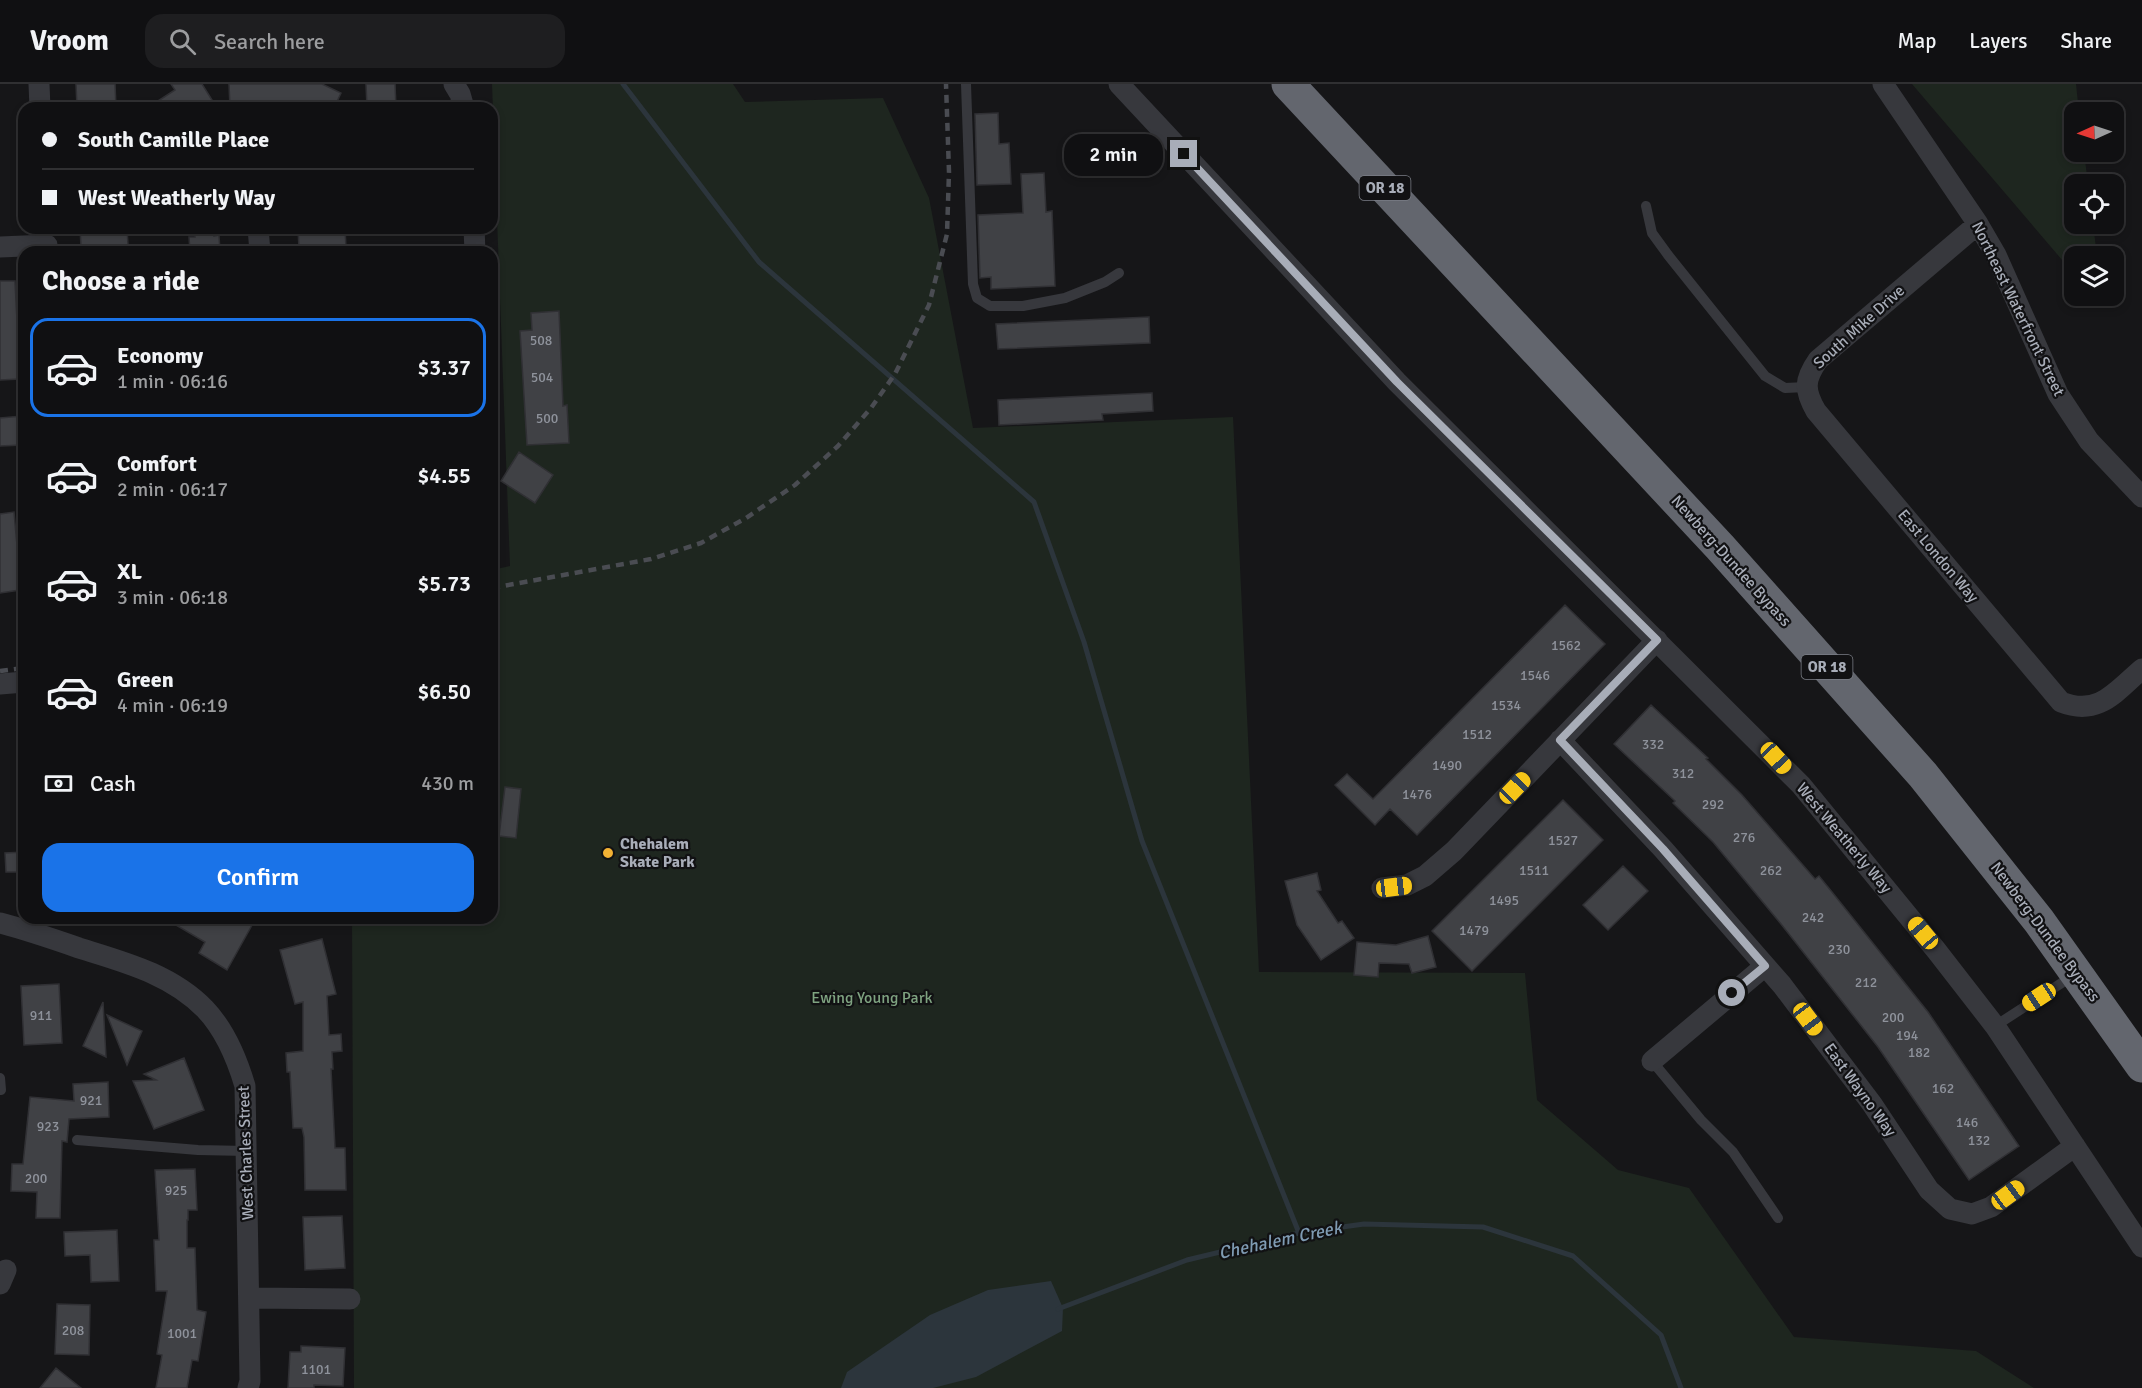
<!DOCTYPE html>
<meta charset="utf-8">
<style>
:root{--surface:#101012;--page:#1e1e20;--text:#f1f3f6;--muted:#9c9d9f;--line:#303032;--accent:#1a73e8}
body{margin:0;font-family:Signika,sans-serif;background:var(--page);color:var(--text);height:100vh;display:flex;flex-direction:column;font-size:22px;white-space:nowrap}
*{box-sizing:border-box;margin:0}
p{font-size:20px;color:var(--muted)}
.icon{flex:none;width:33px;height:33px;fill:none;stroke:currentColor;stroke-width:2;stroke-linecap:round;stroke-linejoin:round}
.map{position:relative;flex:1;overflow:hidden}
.details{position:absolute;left:18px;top:162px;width:480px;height:678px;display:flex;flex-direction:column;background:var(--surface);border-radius:18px;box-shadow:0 3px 9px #0003,0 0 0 2px var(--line)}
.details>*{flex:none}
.guide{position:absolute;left:18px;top:18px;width:480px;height:132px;border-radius:18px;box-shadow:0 3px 9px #0003,0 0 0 2px var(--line);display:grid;align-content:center;height:132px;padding:0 24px;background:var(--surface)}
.needle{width:39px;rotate:267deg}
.controls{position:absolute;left:2064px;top:18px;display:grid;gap:12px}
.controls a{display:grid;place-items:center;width:60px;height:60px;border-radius:12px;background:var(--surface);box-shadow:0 3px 9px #0003,0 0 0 2px var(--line);font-size:30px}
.end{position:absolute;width:27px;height:27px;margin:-14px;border:8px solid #a8adb8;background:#111;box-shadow:0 0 0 3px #111}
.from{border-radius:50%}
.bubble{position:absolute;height:42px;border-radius:18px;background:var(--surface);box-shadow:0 3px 9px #0003,0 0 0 2px var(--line);font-size:20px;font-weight:600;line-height:42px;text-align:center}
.car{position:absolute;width:18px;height:36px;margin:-18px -9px;border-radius:8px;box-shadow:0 0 4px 2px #0007;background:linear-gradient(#f5c518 24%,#345 0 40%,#f5c518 0 76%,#345 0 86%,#f5c518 0)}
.guide b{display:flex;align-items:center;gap:21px;height:57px;font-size:22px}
.guide b+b{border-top:2px solid var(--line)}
.guide i{width:15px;height:15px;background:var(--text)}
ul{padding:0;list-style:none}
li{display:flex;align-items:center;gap:18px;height:99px;margin:0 12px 9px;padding:0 12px;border:3px solid transparent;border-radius:18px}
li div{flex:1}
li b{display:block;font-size:22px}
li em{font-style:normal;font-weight:600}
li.active{border-color:var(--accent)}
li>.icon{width:54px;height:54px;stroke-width:1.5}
h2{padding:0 24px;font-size:27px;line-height:72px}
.pay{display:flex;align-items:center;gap:15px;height:66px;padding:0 24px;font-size:22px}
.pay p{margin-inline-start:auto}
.button{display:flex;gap:12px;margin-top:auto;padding:12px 24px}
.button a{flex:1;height:69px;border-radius:18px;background:var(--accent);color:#fff;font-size:24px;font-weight:600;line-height:69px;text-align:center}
header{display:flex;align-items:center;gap:36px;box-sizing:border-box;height:84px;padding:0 30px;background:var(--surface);border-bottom:2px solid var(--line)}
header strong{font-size:28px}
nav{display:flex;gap:33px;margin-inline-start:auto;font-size:21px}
.search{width:420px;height:54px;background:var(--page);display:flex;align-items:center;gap:15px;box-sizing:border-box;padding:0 21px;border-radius:18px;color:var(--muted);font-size:22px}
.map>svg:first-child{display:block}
.green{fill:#1e261f}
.water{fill:#2c353c}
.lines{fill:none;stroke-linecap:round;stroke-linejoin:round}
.stream{stroke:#2c353c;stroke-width:5}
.building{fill:#404145;stroke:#303034;stroke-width:1.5}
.lane{stroke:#37383d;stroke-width:10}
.street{stroke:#37383d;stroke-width:21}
.highway{stroke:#63666e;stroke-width:33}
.rail{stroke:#4a4c52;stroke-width:4.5;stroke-dasharray:8 6;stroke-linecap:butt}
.route{stroke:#a8adb8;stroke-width:8}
.poi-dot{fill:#f2b134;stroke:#111113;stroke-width:2}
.labels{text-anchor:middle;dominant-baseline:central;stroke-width:4.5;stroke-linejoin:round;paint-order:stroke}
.number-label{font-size:14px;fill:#8e929b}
.shield{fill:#111113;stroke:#7b7e86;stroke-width:1.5}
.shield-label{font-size:15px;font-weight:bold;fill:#a8adb8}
.street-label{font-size:16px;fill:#a8adb8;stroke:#111113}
.poi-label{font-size:16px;font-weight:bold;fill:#a8adb8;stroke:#111113;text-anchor:start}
.park-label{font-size:16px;fill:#7fa381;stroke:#111113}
.water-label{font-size:18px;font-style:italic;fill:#7f9bb3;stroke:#111113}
</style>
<header>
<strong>Vroom</strong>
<div class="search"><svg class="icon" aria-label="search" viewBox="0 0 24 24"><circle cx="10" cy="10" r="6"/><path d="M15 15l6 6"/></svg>Search here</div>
<nav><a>Map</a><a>Layers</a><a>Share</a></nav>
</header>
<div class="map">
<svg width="2142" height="1304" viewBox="0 0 2142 1304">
<rect width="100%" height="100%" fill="#161618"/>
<!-- green -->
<path class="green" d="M 492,0 L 733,0 L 745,18 L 883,14 L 929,114 L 973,344 L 1233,333 L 1259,888 L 1525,889 L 1537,1016 L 1618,1086 L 1689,1104 L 1794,1253 L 1976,1267 L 2034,1304 L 354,1304 L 352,834 L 492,834 L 492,486 L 510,482 Z
M 1912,0 L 2076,0 L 2079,28 L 2074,28 L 2074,68 L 2084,68 L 2088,100 L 2074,100 L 2074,140 L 2093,140 L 2097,172 L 2074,172 L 2074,190 Z"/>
<!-- water -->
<path class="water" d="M 1051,1197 L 1063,1224 L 1062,1247 L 976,1293 L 933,1304 L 841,1304 L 847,1288 L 930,1231 L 988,1206 Z"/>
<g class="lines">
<!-- stream -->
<path class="stream" d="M 623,0 L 759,178 L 1034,418 L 1084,558 L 1142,757 L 1299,1149
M 1058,1225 L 1187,1176 L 1299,1149 L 1364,1140 L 1483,1143 L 1573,1172 L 1661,1251 L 1681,1304"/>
</g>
<!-- building -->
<path class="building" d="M 76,0 L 115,0 L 116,24 L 77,24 Z
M 171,0 L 202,0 L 217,24 L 147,24 L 175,6 Z
M 229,0 L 322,0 L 341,9 L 334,24 L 230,24 Z
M 366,0 L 395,0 L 396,24 L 367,24 Z
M 998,29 L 999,60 L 1009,59 L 1011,100 L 977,101 L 975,30 Z
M 1044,89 L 1046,128 L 1052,127 L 1055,202 L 991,205 L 991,193 L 980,194 L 978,131 L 1023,129 L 1021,90 Z
M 80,144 L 127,144 L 128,161 L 81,163 Z
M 194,144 L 214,144 L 214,152 L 219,151 L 220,168 L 190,168 L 189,153 L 195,153 Z
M 298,144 L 345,144 L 346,164 L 299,166 Z
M 0,197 L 15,197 L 20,295 L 0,296 Z
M 559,227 L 563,322 L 567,321 L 569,359 L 527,361 L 520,247 L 532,246 L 531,229 Z
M 1149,233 L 1150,259 L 998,265 L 996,240 Z
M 1152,309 L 1153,327 L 1102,330 L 1103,336 L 999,341 L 998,316 Z
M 22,332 L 23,361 L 0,362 L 0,334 Z
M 519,368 L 553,391 L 535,419 L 501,397 Z
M 14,428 L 18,472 L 22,472 L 24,492 L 19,493 L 20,506 L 0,509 L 0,430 Z
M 1565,521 L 1605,560 L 1417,751 L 1390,725 L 1375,741 L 1335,701 L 1347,690 L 1373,715 Z
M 1651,621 L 1708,674 L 1706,675 L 1742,711 L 1815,795 L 1819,792 L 1832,808 L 1928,928 L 2019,1062 L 1969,1096 L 1878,963 L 1781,840 L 1713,758 L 1673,719 L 1675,717 L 1614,660 Z
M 505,703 L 521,705 L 516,754 L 499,752 Z
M 1563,716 L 1603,756 L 1472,887 L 1432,847 Z
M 24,768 L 24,788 L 6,788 L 5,769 Z
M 1623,782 L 1648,807 L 1608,846 L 1583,821 Z
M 1317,789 L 1321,806 L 1317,807 L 1338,839 L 1342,837 L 1354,854 L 1321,876 L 1297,841 L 1285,797 Z
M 164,834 L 256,834 L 227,886 L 199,869 L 205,858 Z
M 1428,852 L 1436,883 L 1412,889 L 1409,880 L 1379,879 L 1378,893 L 1354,891 L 1357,858 L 1396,861 Z
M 322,855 L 336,910 L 327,912 L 329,951 L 341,950 L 342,967 L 332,968 L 333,985 L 331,985 L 335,1064 L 345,1064 L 346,1106 L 305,1106 L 304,1053 L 302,1044 L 293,1044 L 290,988 L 287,988 L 286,969 L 303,967 L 303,918 L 295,920 L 280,866 Z
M 59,900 L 62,959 L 24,961 L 21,902 Z
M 103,918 L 106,973 L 83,962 Z
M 107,931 L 142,947 L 127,981 Z
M 184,974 L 204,1026 L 154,1045 L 133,997 L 156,996 L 144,990 Z
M 108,998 L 109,1033 L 69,1035 L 67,1058 L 62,1057 L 60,1134 L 36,1134 L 37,1108 L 11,1107 L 12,1080 L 23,1080 L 30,1013 L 74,1017 L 73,1000 Z
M 195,1085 L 197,1126 L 188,1126 L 188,1136 L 187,1136 L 187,1164 L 195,1164 L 197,1226 L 206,1228 L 198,1277 L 192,1276 L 187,1304 L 156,1304 L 162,1271 L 157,1270 L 167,1207 L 156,1207 L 154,1156 L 159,1156 L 155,1086 Z
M 342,1132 L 345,1184 L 305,1186 L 303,1133 Z
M 117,1146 L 119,1197 L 91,1198 L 90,1171 L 65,1172 L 64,1148 Z
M 57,1220 L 90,1221 L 89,1271 L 55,1270 Z
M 301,1262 L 345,1264 L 343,1302 L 314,1301 L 314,1304 L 288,1304 L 290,1268 L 301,1268 Z
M 56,1284 L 81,1304 L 40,1304 Z"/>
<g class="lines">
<!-- lane -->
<path class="lane" d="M 966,0 L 973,200 L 977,214 L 990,222 L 1023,222 L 1065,214 L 1105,198 L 1119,189
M 1646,122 L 1652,149 L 1668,171 L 1765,292 L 1785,304 L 1806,303
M 1995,942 L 2074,891
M 1652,977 L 1701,1036 L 1733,1068 L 1778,1134
M 0,994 L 1,1006
M 77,1056 L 198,1066 L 247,1067"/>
<!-- street -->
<path class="street" d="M 39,0 L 40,24
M 454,0 L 460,10 L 464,24
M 1119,0 L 1397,298 L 1801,701 L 1936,866 L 1995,942 L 2142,1163
M 1883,0 L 1978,140 L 1996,171 L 2058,310 L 2089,357 L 2142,413
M 1978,140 L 1818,276 C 1804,296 1804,306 1816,327 L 2061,618 C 2099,633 2116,607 2142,585
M 258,144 L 260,168
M 474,144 L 475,168
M 0,163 L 47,161
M 0,600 L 24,598
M 1560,656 L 1663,765 L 1782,901 L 1872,1020 L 1929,1106 L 1950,1125 L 1972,1130 L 1991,1123 L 2075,1062
M 1382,804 L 1407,801 L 1425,792 L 1454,767 L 1657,556
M 0,839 C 27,846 53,855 79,864 C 124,878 171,890 205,925 C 225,946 237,975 245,1002 L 250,1297 L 248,1304
M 1652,977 L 1765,882
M 0,1200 L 6,1186
M 250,1214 L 350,1215"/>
<!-- highway -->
<path class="highway" d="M 1288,0 L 1720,463 L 1923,691 L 2039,837 L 2142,982"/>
<!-- rail -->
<path class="rail" d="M 492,504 L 651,475 L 701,459 L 746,434 L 795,401 L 838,362 L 871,324 L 895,290 L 929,221 L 947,150 L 949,88 L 946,0
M 0,587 L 24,584"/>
</g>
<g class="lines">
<!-- route -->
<path class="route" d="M 1184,70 L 1397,298 L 1657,556 L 1560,656 L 1663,765 L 1765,882 L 1732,909"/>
</g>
<!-- markers -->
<circle class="poi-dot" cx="608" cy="769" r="6"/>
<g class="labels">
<!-- number labels -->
<g class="number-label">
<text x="541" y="256">508</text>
<text x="542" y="293">504</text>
<text x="547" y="334">500</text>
<text x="1566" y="561">1562</text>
<text x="1535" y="591">1546</text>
<text x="1506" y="621">1534</text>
<text x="1477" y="650">1512</text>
<text x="1653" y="660">332</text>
<text x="1447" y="681">1490</text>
<text x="1683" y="689">312</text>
<text x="1417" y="710">1476</text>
<text x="1713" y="720">292</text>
<text x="1744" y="753">276</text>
<text x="1563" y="756">1527</text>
<text x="1534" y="786">1511</text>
<text x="1771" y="786">262</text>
<text x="1504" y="816">1495</text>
<text x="1813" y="833">242</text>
<text x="1474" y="846">1479</text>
<text x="1839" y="865">230</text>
<text x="1866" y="898">212</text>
<text x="41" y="931">911</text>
<text x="1893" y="933">200</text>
<text x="1907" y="951">194</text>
<text x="1919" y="968">182</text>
<text x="1943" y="1004">162</text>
<text x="91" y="1016">921</text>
<text x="1967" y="1038">146</text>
<text x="48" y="1042">923</text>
<text x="1979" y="1056">132</text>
<text x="36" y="1094">200</text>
<text x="176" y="1106">925</text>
<text x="73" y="1246">208</text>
<text x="182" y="1249">1001</text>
<text x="316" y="1285">1101</text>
</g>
<!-- shield labels -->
<g class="shield">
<rect x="1359.5" y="92" width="51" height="24" rx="4.5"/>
<rect x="1801.5" y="571" width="51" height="24" rx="4.5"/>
</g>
<g class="shield-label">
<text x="1385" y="104">OR 18</text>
<text x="1827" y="583">OR 18</text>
</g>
<!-- street labels -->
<g class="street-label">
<text transform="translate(2018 225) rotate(64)">Northeast Waterfront Street</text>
<text transform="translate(1859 243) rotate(-42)">South Mike Drive</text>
<text transform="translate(1938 472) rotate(50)">East London Way</text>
<text transform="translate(1731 477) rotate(48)">Newberg-Dundee Bypass</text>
<text transform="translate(1844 754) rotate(50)">West Weatherly Way</text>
<text transform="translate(2045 848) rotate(53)">Newberg-Dundee Bypass</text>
<text transform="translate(1860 1006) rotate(54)">East Wayno Way</text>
<text transform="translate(246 1069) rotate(-92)">West Charles Street</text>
</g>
<!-- poi labels -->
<g class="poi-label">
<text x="620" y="760">Chehalem<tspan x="620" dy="18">Skate Park</tspan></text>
</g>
<!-- park labels -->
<g class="park-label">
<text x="872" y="914">Ewing Young Park</text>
</g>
<!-- water labels -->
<g class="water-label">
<text transform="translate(1280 1156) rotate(-12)">Chehalem Creek</text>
</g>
</g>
</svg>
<div class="controls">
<a><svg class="needle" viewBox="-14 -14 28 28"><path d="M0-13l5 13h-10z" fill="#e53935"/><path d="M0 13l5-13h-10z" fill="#9c9d9f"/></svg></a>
<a><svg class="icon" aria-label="locate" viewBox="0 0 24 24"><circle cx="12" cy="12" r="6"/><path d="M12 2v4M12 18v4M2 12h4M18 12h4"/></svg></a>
<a><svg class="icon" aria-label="layers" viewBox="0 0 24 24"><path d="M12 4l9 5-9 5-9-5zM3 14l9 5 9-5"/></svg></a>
</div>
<i class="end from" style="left:1732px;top:909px"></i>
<i class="end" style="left:1184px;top:70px"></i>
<div class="bubble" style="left:1064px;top:50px;width:99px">2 min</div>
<i class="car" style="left:1776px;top:674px;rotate:137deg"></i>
<i class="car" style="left:1515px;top:704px;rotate:44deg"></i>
<i class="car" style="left:1394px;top:803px;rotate:83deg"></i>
<i class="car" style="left:1923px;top:849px;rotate:320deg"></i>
<i class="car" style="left:2039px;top:913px;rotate:237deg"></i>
<i class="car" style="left:1808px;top:935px;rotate:143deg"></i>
<i class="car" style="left:2008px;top:1111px;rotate:54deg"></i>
<div class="guide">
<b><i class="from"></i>South Camille Place</b>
<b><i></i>West Weatherly Way</b>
</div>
<section class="details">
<h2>Choose a ride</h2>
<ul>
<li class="active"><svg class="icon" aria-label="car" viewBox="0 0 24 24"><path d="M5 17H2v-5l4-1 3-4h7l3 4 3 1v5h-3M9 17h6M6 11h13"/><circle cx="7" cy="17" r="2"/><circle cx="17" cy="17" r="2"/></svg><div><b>Economy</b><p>1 min · 06:16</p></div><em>$3.37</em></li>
<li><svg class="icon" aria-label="car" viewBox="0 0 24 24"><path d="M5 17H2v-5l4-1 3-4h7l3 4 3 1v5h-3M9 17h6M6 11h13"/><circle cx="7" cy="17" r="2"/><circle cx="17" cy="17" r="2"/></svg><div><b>Comfort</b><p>2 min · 06:17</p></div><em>$4.55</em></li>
<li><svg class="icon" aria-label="car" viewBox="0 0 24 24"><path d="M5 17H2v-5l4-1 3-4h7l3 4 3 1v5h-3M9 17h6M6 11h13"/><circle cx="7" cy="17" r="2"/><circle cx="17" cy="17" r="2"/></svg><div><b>XL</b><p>3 min · 06:18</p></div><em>$5.73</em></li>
<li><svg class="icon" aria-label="car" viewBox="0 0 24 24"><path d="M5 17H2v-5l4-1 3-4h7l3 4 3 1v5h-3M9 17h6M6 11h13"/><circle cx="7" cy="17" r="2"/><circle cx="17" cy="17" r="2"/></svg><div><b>Green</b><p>4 min · 06:19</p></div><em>$6.50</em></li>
</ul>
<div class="pay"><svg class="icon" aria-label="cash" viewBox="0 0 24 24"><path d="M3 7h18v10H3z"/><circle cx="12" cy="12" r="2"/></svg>Cash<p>430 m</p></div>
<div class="button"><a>Confirm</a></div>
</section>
</div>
